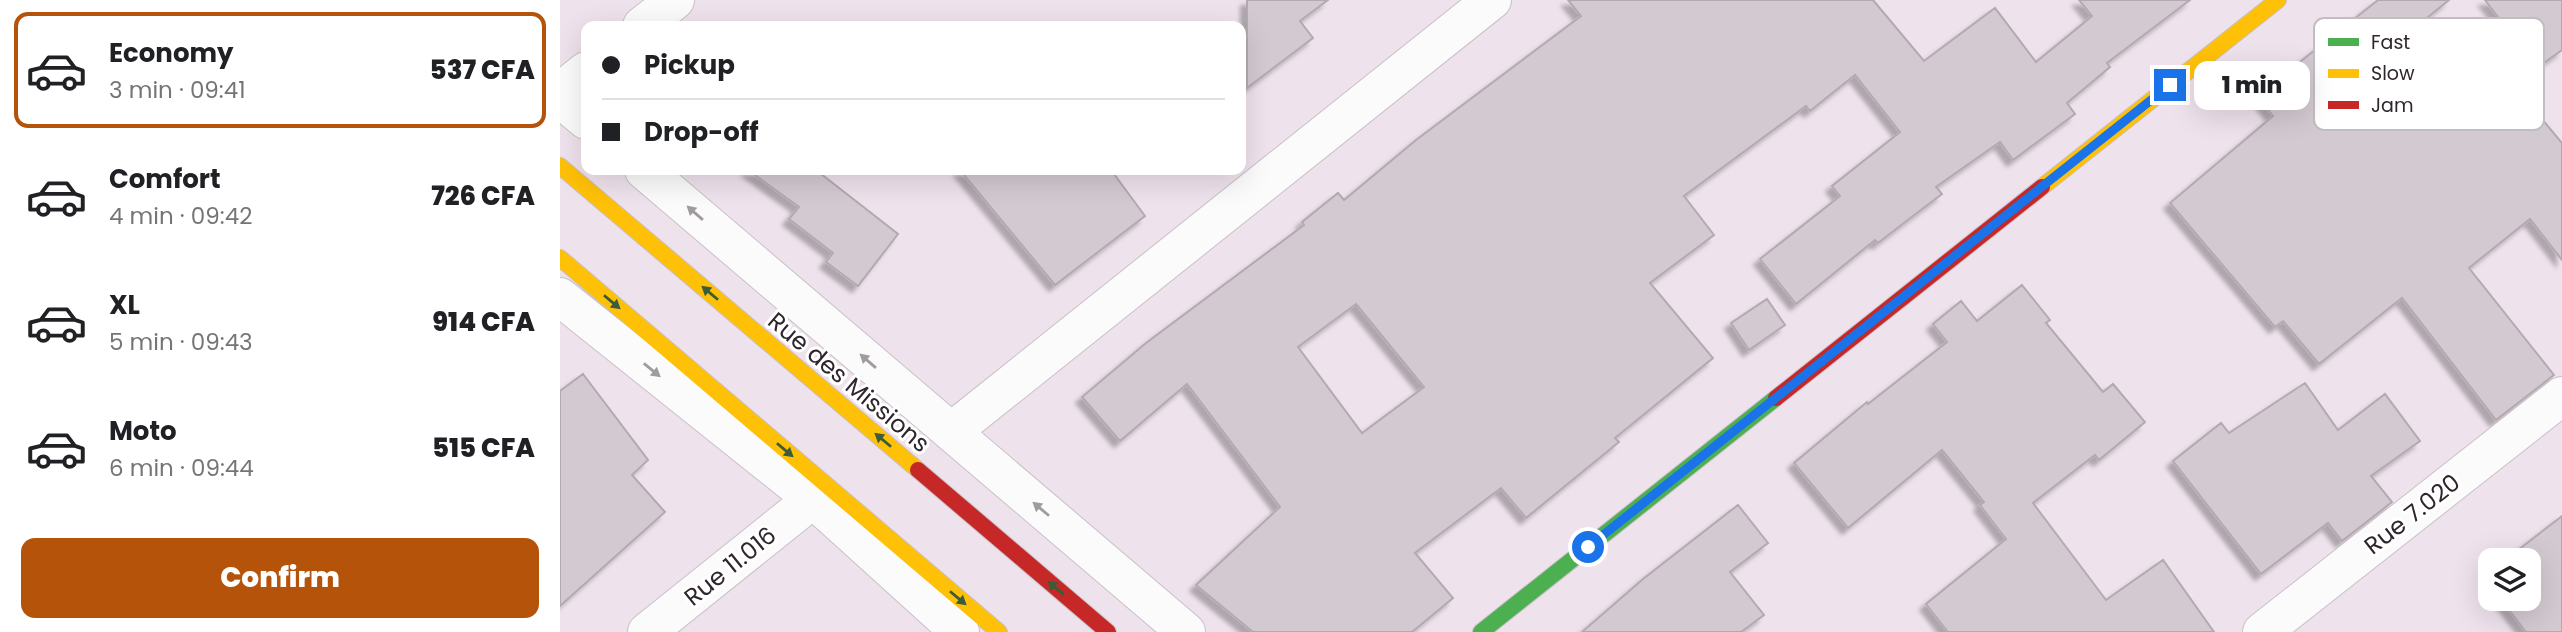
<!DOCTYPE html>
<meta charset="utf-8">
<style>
:root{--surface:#fff;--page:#f6f6f6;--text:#202124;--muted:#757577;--line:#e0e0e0;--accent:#b45309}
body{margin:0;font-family:Poppins,sans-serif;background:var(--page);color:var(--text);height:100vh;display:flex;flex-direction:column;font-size:26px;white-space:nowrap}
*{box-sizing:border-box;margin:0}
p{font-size:23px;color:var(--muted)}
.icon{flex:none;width:38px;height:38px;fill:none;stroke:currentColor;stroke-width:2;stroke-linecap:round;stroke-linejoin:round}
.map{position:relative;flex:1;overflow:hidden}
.panel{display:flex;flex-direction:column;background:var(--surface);width:560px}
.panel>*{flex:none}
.top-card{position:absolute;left:21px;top:21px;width:665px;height:154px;border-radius:14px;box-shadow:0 7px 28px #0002;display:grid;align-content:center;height:154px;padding:0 21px;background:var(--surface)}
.controls{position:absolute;left:1918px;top:548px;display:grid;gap:14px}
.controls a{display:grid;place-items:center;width:63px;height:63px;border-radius:14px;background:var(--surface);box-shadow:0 7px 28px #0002;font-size:35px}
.end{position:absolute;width:32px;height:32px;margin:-16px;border:9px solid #1a73e8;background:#fff;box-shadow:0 0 0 4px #fff}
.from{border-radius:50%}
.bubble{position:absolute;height:49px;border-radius:14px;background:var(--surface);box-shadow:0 7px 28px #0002;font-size:23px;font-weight:800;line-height:49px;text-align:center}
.top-card b{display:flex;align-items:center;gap:24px;height:66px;font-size:26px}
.top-card b+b{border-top:2px solid var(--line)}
.top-card i{width:18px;height:18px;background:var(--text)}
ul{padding:12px 0 0;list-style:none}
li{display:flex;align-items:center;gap:21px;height:116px;margin:0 14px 10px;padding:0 7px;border:4px solid transparent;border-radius:14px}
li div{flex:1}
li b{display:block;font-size:26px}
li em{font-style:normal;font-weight:800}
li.current{border-color:var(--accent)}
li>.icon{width:63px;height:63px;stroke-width:1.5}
.action{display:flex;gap:14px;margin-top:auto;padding:14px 21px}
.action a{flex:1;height:80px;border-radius:14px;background:var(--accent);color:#fff;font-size:28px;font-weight:800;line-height:80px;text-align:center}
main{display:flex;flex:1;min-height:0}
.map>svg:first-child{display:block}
.building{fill:#d3c9d1;stroke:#b3aab1;stroke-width:2;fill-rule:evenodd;filter:url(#shadow)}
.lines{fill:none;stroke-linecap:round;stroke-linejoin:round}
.street-casing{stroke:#c9c0c7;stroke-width:40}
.fast-casing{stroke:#c9c0c7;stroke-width:18}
.slow-casing{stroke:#c9c0c7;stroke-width:18}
.jam-casing{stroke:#c9c0c7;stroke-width:18}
.street{stroke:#fcfbfc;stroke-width:38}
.fast{stroke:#4caf50;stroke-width:16}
.slow{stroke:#ffc107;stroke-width:16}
.jam{stroke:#c62828;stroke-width:16}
.oneway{fill:#9f9b9f}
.oneway2{fill:#3a5c3b}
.route{stroke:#1a73e8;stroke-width:9}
.labels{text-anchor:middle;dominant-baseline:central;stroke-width:6;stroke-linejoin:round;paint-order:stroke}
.street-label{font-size:24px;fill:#2e252d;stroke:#fff}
.key{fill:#fff;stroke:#c0bec0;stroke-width:2}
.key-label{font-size:19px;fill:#2e252d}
</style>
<main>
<section class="panel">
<ul>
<li class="current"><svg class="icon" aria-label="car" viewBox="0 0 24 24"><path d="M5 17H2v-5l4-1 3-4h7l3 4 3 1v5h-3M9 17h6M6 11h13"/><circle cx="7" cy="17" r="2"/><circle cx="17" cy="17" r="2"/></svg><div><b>Economy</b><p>3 min · 09:41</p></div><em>537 CFA</em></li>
<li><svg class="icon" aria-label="car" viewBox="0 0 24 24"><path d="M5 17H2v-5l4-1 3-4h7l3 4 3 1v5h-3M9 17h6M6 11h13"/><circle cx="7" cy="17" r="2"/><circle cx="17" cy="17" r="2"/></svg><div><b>Comfort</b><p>4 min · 09:42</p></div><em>726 CFA</em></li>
<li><svg class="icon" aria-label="car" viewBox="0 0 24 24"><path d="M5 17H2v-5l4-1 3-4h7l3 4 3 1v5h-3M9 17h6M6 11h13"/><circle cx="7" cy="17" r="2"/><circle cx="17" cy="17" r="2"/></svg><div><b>XL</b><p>5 min · 09:43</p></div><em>914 CFA</em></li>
<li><svg class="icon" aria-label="car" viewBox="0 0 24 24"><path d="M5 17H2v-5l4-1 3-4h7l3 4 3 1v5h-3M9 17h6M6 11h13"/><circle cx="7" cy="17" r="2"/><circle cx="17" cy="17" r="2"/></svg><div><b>Moto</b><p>6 min · 09:44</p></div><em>515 CFA</em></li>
</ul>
<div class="action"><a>Confirm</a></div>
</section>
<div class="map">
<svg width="2002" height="632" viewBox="0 0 2002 632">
<defs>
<filter id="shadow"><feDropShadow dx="-6" dy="6" stdDeviation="2" flood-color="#0004"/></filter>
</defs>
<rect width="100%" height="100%" fill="#eee2ec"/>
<!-- building -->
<path class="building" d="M 687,0 L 768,0 L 740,21 L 753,38 L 687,88 Z
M 1008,0 L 1313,0 L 1364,61 L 1435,8 L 1476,62 L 1532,16 L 1519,0 L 1630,0 L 1547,63 L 1550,67 L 1507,103 L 1515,114 L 1453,160 L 1440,142 L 1376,187 L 1382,194 L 1353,216 L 1318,243 L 1315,240 L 1236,304 L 1200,259 L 1280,196 L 1272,186 L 1340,132 L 1295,75 L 1250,111 L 1246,106 L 1124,196 L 1154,235 L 1090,283 L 1153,358 L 1055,438 L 1059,442 L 966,518 L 941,488 L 855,553 L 893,598 L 852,632 L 693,632 L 636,585 L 720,507 L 627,384 L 560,441 L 522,397 L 586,343 L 744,225 L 742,222 L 778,193 L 784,200 L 856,140 L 1021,16 ZM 796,304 L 864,387 L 802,433 L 738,347 Z
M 1818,0 L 1889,0 L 1819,57 L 1873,128 L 1942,71 L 2002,143 L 2002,260 L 1970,219 L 1909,268 L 1994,375 L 1936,420 L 1842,298 L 1759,364 L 1723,321 L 1715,327 L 1610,203 L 1713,116 L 1697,96 Z
M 1925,0 L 2002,0 L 2002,50 L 1977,68 Z
M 188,170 L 256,170 L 338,234 L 298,286 L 266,262 L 273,253 L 229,219 L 239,207 Z
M 400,170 L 551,170 L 585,216 L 495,285 Z
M 1462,285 L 1490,320 L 1486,323 L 1543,392 L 1553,384 L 1585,422 L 1539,460 L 1535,455 L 1473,503 L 1546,600 L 1603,560 L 1654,632 L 1388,632 L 1366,604 L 1446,539 L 1420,505 L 1424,502 L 1382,450 L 1288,528 L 1234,463 L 1307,402 L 1308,404 L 1387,342 L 1373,324 L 1401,301 L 1417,321 Z
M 1207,299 L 1225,325 L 1189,350 L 1171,323 Z
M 23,374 L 88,460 L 72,475 L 105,512 L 0,606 L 0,391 Z
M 1745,383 L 1778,430 L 1825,394 L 1860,441 L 1811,476 L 1832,502 L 1782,541 L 1768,523 L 1701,574 L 1613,461 L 1661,423 L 1669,433 Z
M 1178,505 L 1208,543 L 1170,572 L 1204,615 L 1181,632 L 1022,632 L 1083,579 Z
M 2002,516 L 2002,632 L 1966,632 L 1940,598 L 1969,598 L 1969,560 L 1945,560 Z"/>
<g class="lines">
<!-- street casing -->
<g class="street-casing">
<path id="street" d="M 82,26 L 115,0
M 0,92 L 26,71
M 0,98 L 26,120
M 84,170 L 626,632
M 0,297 L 253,499 L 400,632
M 391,432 L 932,0
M 87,632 L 253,499
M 1702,632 L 2002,396"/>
</g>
<!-- fast casing -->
<g class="fast-casing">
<path id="fast" d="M 921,632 L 1216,398"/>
</g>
<!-- slow casing -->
<g class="slow-casing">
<path id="slow" d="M 0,166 L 358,470
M 1482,187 L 1718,0
M 0,258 L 439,632"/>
</g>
<!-- jam casing -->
<g class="jam-casing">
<path id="jam" d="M 1216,398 L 1482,187
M 358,470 L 548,632"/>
</g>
<!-- street -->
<use href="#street" class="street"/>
<!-- fast -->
<use href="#fast" class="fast"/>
<!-- slow -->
<use href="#slow" class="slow"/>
<!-- jam -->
<use href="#jam" class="jam"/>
</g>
<!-- one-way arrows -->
<defs><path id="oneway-solid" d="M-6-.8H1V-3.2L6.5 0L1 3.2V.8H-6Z" transform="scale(1.75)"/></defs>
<g class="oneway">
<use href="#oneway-solid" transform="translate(135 213) rotate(-139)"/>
<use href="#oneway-solid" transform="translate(308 361) rotate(-139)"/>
<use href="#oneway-solid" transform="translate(92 370) rotate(39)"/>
<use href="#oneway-solid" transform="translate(481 509) rotate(-140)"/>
</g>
<g class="oneway2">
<use href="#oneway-solid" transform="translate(150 293) rotate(-140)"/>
<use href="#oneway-solid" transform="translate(52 302) rotate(40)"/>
<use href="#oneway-solid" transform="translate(323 440) rotate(-140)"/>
<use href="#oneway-solid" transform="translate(225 450) rotate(40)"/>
<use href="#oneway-solid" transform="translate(496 588) rotate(-140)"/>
<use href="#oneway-solid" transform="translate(398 598) rotate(40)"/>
</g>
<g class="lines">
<!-- route -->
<path class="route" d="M 1028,547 L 1610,85"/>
</g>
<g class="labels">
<!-- street labels -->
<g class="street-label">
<text transform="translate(289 382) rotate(40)">Rue des Missions</text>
<text transform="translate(1852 514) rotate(-38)">Rue 7.020</text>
<text transform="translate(170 566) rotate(-39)">Rue 11.016</text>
</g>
</g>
<!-- legend -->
<rect x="1754" y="18" width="230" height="112" rx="10" class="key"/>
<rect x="1768" y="38" width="31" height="8" fill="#4caf50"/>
<rect x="1768" y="69" width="31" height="9" fill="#ffc107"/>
<rect x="1768" y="101" width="31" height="8" fill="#c62828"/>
<g class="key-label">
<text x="1811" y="49">Fast</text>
<text x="1811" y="80">Slow</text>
<text x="1811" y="112">Jam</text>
</g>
</svg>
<div class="controls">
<a><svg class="icon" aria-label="layers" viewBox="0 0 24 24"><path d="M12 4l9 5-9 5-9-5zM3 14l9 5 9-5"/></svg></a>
</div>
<i class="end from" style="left:1028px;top:547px"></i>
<i class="end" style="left:1610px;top:85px"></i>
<div class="bubble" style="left:1634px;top:61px;width:116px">1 min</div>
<div class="top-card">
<b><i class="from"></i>Pickup</b>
<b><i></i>Drop-off</b>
</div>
</div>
</main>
